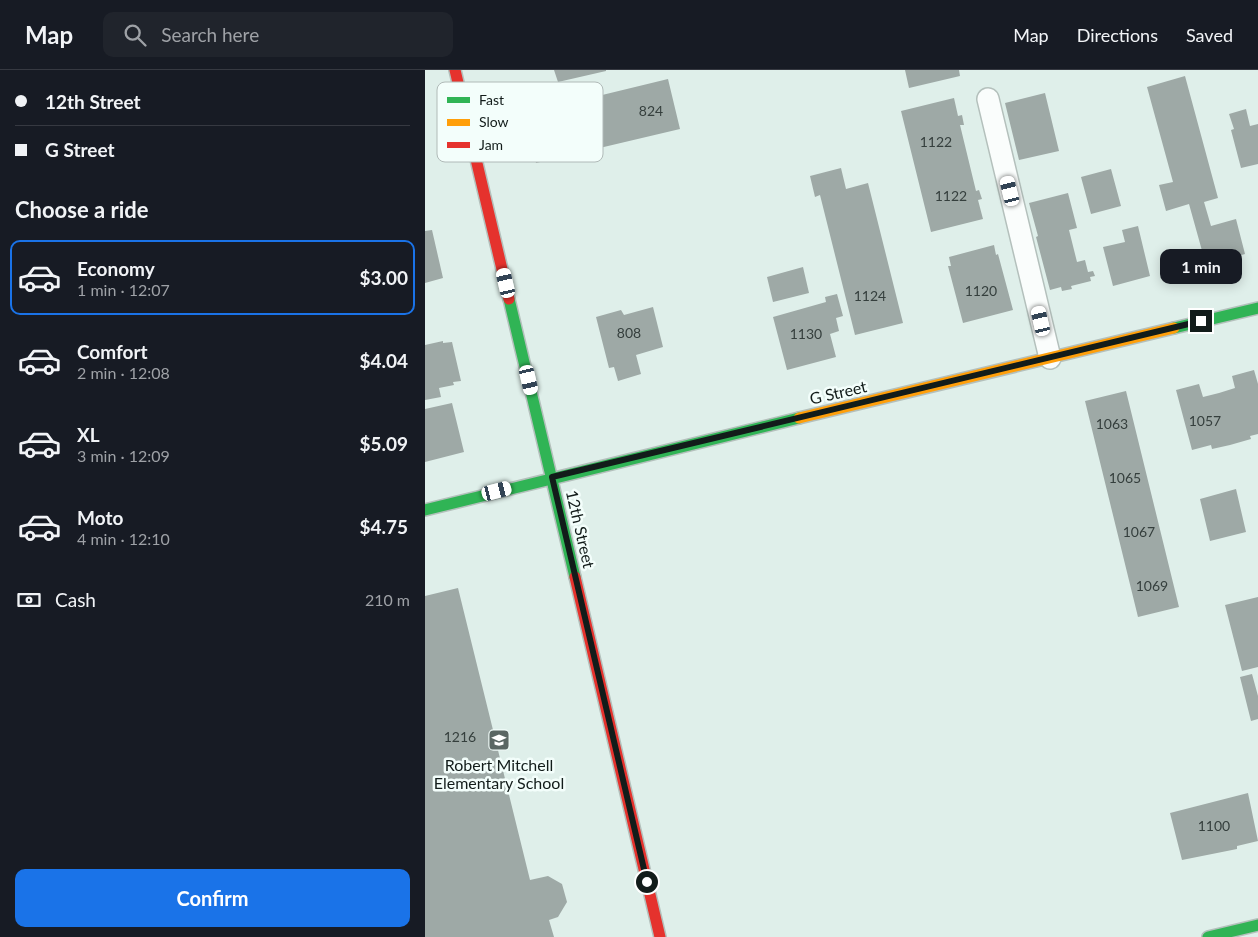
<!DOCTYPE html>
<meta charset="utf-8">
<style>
:root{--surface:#171b24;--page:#20242c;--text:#f1f3f6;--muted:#9ea1a6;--line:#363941;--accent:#1a73e8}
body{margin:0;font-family:Lato,sans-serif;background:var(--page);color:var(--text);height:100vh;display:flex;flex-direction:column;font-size:19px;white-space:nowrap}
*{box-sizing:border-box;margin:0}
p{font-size:16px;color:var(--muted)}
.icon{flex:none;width:28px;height:28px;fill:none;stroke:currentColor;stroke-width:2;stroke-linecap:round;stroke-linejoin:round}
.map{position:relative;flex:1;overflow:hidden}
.side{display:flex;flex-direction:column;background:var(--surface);width:425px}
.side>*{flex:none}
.guide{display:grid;align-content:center;height:110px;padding:0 15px;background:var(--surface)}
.end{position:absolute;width:22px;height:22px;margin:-11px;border:6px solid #121c1a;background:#fff;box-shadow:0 0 0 2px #fff}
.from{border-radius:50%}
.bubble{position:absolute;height:35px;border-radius:10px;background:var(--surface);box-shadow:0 2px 12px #0003;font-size:16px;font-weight:700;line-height:35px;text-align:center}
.car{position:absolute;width:15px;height:30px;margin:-15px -8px;border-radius:6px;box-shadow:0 0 4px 1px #0007;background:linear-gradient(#fff 24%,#345 0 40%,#fff 0 76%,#345 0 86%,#fff 0)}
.guide b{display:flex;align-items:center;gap:18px;height:48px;font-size:19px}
.guide b+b{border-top:1px solid var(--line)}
.guide i{width:12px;height:12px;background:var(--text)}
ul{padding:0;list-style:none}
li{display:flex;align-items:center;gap:15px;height:75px;margin:0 10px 8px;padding:0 5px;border:2px solid transparent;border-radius:10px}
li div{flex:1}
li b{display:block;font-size:19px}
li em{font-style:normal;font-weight:700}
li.selected{border-color:var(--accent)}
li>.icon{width:45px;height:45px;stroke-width:1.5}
h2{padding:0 15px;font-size:22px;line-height:60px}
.pay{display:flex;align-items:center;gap:12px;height:55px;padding:0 15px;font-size:19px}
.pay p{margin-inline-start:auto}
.primary-button{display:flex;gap:10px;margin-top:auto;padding:10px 15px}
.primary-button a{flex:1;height:58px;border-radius:10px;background:var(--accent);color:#fff;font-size:20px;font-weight:700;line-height:58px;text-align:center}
header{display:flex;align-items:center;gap:30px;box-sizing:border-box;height:70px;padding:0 25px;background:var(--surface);border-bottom:1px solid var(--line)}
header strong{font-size:24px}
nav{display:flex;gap:28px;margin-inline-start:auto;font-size:18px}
.search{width:350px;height:45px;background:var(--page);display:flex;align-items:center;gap:12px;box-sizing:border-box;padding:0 18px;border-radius:10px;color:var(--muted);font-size:19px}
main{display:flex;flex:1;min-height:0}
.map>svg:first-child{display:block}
.building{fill:#9ea9a6}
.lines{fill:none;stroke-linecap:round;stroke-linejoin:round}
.lane-casing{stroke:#b4c0bc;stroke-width:24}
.fast-casing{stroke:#b4c0bc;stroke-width:14}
.slow-casing{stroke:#b4c0bc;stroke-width:14}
.jam-casing{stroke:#b4c0bc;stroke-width:14}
.lane{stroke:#fafdfc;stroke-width:21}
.fast{stroke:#30b455;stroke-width:11}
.slow{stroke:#ff9f0a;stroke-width:11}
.jam{stroke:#e5322d;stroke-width:11}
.route{stroke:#121c1a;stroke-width:6}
.labels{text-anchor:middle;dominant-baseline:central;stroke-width:5;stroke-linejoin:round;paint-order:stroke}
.number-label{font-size:14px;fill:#353f3d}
.street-label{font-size:16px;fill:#121c1a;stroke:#f3fefb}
.poi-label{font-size:16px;fill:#121c1a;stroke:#f3fefb}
.key{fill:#f3fefb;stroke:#b0bab8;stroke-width:1}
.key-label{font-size:14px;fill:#121c1a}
</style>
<header>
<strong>Map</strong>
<div class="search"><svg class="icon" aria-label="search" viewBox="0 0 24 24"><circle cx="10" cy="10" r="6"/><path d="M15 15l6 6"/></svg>Search here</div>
<nav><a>Map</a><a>Directions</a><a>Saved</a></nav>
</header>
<main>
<section class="side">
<div class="guide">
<b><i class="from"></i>12th Street</b>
<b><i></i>G Street</b>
</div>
<h2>Choose a ride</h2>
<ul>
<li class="selected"><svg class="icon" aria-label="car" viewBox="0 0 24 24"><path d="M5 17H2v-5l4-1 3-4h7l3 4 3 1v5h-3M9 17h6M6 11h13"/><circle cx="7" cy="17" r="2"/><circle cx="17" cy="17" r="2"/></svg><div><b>Economy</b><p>1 min · 12:07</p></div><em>$3.00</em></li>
<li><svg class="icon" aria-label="car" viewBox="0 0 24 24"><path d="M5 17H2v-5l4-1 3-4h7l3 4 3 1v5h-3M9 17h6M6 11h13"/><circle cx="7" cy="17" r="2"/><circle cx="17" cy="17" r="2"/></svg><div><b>Comfort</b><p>2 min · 12:08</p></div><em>$4.04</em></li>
<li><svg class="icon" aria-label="car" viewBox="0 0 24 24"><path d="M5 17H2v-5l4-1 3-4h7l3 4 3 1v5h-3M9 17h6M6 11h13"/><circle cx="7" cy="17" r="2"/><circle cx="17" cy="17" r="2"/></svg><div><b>XL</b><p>3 min · 12:09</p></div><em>$5.09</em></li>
<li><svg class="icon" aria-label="car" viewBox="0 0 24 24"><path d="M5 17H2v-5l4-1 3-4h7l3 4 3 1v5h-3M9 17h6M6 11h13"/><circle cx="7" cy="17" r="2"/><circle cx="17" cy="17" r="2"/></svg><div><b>Moto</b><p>4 min · 12:10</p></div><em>$4.75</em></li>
</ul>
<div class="pay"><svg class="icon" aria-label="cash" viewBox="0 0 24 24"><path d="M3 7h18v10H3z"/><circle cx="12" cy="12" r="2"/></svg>Cash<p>210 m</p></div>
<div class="primary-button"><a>Confirm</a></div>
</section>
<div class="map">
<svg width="833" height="867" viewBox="0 0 833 867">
<rect width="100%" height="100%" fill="#dfefea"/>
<!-- building -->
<path class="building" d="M 129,0 L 181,0 L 181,1 L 133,12 Z
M 480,0 L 534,0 L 535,6 L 484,18 Z
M 760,6 L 793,128 L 779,132 L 786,156 L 811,149 L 820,184 L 781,195 L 764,134 L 741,141 L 734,115 L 748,112 L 722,17 Z
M 243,9 L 255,59 L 111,93 L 99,44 Z
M 620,23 L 634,81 L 594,90 L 580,33 Z
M 529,28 L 533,46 L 537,45 L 539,55 L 535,55 L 551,121 L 554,120 L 557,129 L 553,130 L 558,149 L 506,162 L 476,41 Z
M 821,39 L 825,56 L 833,54 L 833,94 L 816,98 L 806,60 L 809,59 L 804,44 Z
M 416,98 L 421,119 L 443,113 L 478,253 L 430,265 L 395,125 L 390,127 L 385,106 Z
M 686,99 L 696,136 L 666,144 L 656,107 Z
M 643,123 L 652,158 L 644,160 L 652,192 L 660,190 L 663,202 L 668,201 L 670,206 L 665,207 L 666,211 L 646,216 L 647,219 L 637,221 L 636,217 L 625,220 L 611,167 L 613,166 L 604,133 Z
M 713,156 L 725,206 L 688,216 L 678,177 L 700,172 L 697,160 Z
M 7,160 L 18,208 L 0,213 L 0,161 Z
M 569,175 L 571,185 L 573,184 L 588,240 L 538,253 L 523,196 L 526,196 L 524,187 Z
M 378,197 L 384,223 L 348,232 L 342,207 Z
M 412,224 L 418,246 L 411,248 L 414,261 L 405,264 L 411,287 L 362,300 L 348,247 L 401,232 L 400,227 Z
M 228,237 L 238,277 L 211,285 L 216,304 L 193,311 L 189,297 L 184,298 L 171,247 L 196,240 L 199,245 Z
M 18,271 L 18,273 L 27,272 L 36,311 L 28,312 L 29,315 L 14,318 L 16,327 L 0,330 L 0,275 Z
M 829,300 L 833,314 L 833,364 L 825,366 L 826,369 L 805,375 L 787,379 L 786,375 L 767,380 L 751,320 L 774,314 L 778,327 L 794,323 L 810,318 L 807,306 Z
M 701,321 L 754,537 L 713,547 L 660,331 Z
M 27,333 L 39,382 L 0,392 L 0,339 Z
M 811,419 L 821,462 L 785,471 L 775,429 Z
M 33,518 L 105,810 L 123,806 L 137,814 L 142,832 L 133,847 L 124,850 L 129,867 L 0,867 L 0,526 Z
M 833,527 L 833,597 L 817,601 L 800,535 Z
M 827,604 L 833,626 L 833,649 L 826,651 L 815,607 Z
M 823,723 L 833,771 L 812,776 L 812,779 L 757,790 L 745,743 Z"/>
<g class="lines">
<!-- lane casing -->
<g class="lane-casing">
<path id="lane" d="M 563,29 L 625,288"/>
</g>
<!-- fast casing -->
<g class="fast-casing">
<path id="fast" d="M 84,229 L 150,507
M 749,258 L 833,238
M 0,440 L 374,348
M 783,867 L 833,855"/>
</g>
<!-- slow casing -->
<g class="slow-casing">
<path id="slow" d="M 374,348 L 749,258"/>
</g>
<!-- jam casing -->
<g class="jam-casing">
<path id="jam" d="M 30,0 L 84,229
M 150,507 L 235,867"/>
</g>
<!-- lane -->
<use href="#lane" class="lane"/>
<!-- fast -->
<use href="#fast" class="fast"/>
<!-- slow -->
<use href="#slow" class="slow"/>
<!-- jam -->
<use href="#jam" class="jam"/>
</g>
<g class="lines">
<!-- route -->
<path class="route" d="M 222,812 L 127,407 L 776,251"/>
</g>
<!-- icons -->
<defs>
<g id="school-square" transform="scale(1.125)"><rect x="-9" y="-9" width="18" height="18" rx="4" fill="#5a6663" stroke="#f3fefb"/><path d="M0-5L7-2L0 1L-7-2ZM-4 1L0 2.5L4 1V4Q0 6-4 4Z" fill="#fff"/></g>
</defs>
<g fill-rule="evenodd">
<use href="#school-square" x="74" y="670"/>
</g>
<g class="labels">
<!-- number labels -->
<g class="number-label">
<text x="226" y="40">824</text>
<text x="511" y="71">1122</text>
<text x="526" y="125">1122</text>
<text x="556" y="220">1120</text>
<text x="445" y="225">1124</text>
<text x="204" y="262">808</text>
<text x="381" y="263">1130</text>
<text x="780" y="350">1057</text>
<text x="687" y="353">1063</text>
<text x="700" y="407">1065</text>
<text x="714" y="461">1067</text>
<text x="727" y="515">1069</text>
<text x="35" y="666">1216</text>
<text x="789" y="755">1100</text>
</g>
<!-- street labels -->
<g class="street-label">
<text transform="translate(413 322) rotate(-13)">G Street</text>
<text transform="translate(156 459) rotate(77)">12th Street</text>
</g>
<!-- poi labels -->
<g class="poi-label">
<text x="74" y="694">Robert Mitchell<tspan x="74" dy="18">Elementary School</tspan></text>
</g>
</g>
<!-- legend -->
<rect x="12" y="12" width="166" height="80" rx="8" class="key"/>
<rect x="22" y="27" width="23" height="6" fill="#30b455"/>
<rect x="22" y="49" width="23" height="7" fill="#ff9f0a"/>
<rect x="22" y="72" width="23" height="6" fill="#e5322d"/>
<g class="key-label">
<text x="54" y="35">Fast</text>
<text x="54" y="57">Slow</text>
<text x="54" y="80">Jam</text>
</g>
</svg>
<i class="end from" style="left:222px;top:812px"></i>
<i class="end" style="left:776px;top:251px"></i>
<div class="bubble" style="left:735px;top:179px;width:82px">1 min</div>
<i class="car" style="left:585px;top:121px;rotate:346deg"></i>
<i class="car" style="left:81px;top:213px;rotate:347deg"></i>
<i class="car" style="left:616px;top:251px;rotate:347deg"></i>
<i class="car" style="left:104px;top:310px;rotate:167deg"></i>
<i class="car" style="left:72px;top:421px;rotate:76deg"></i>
</div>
</main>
